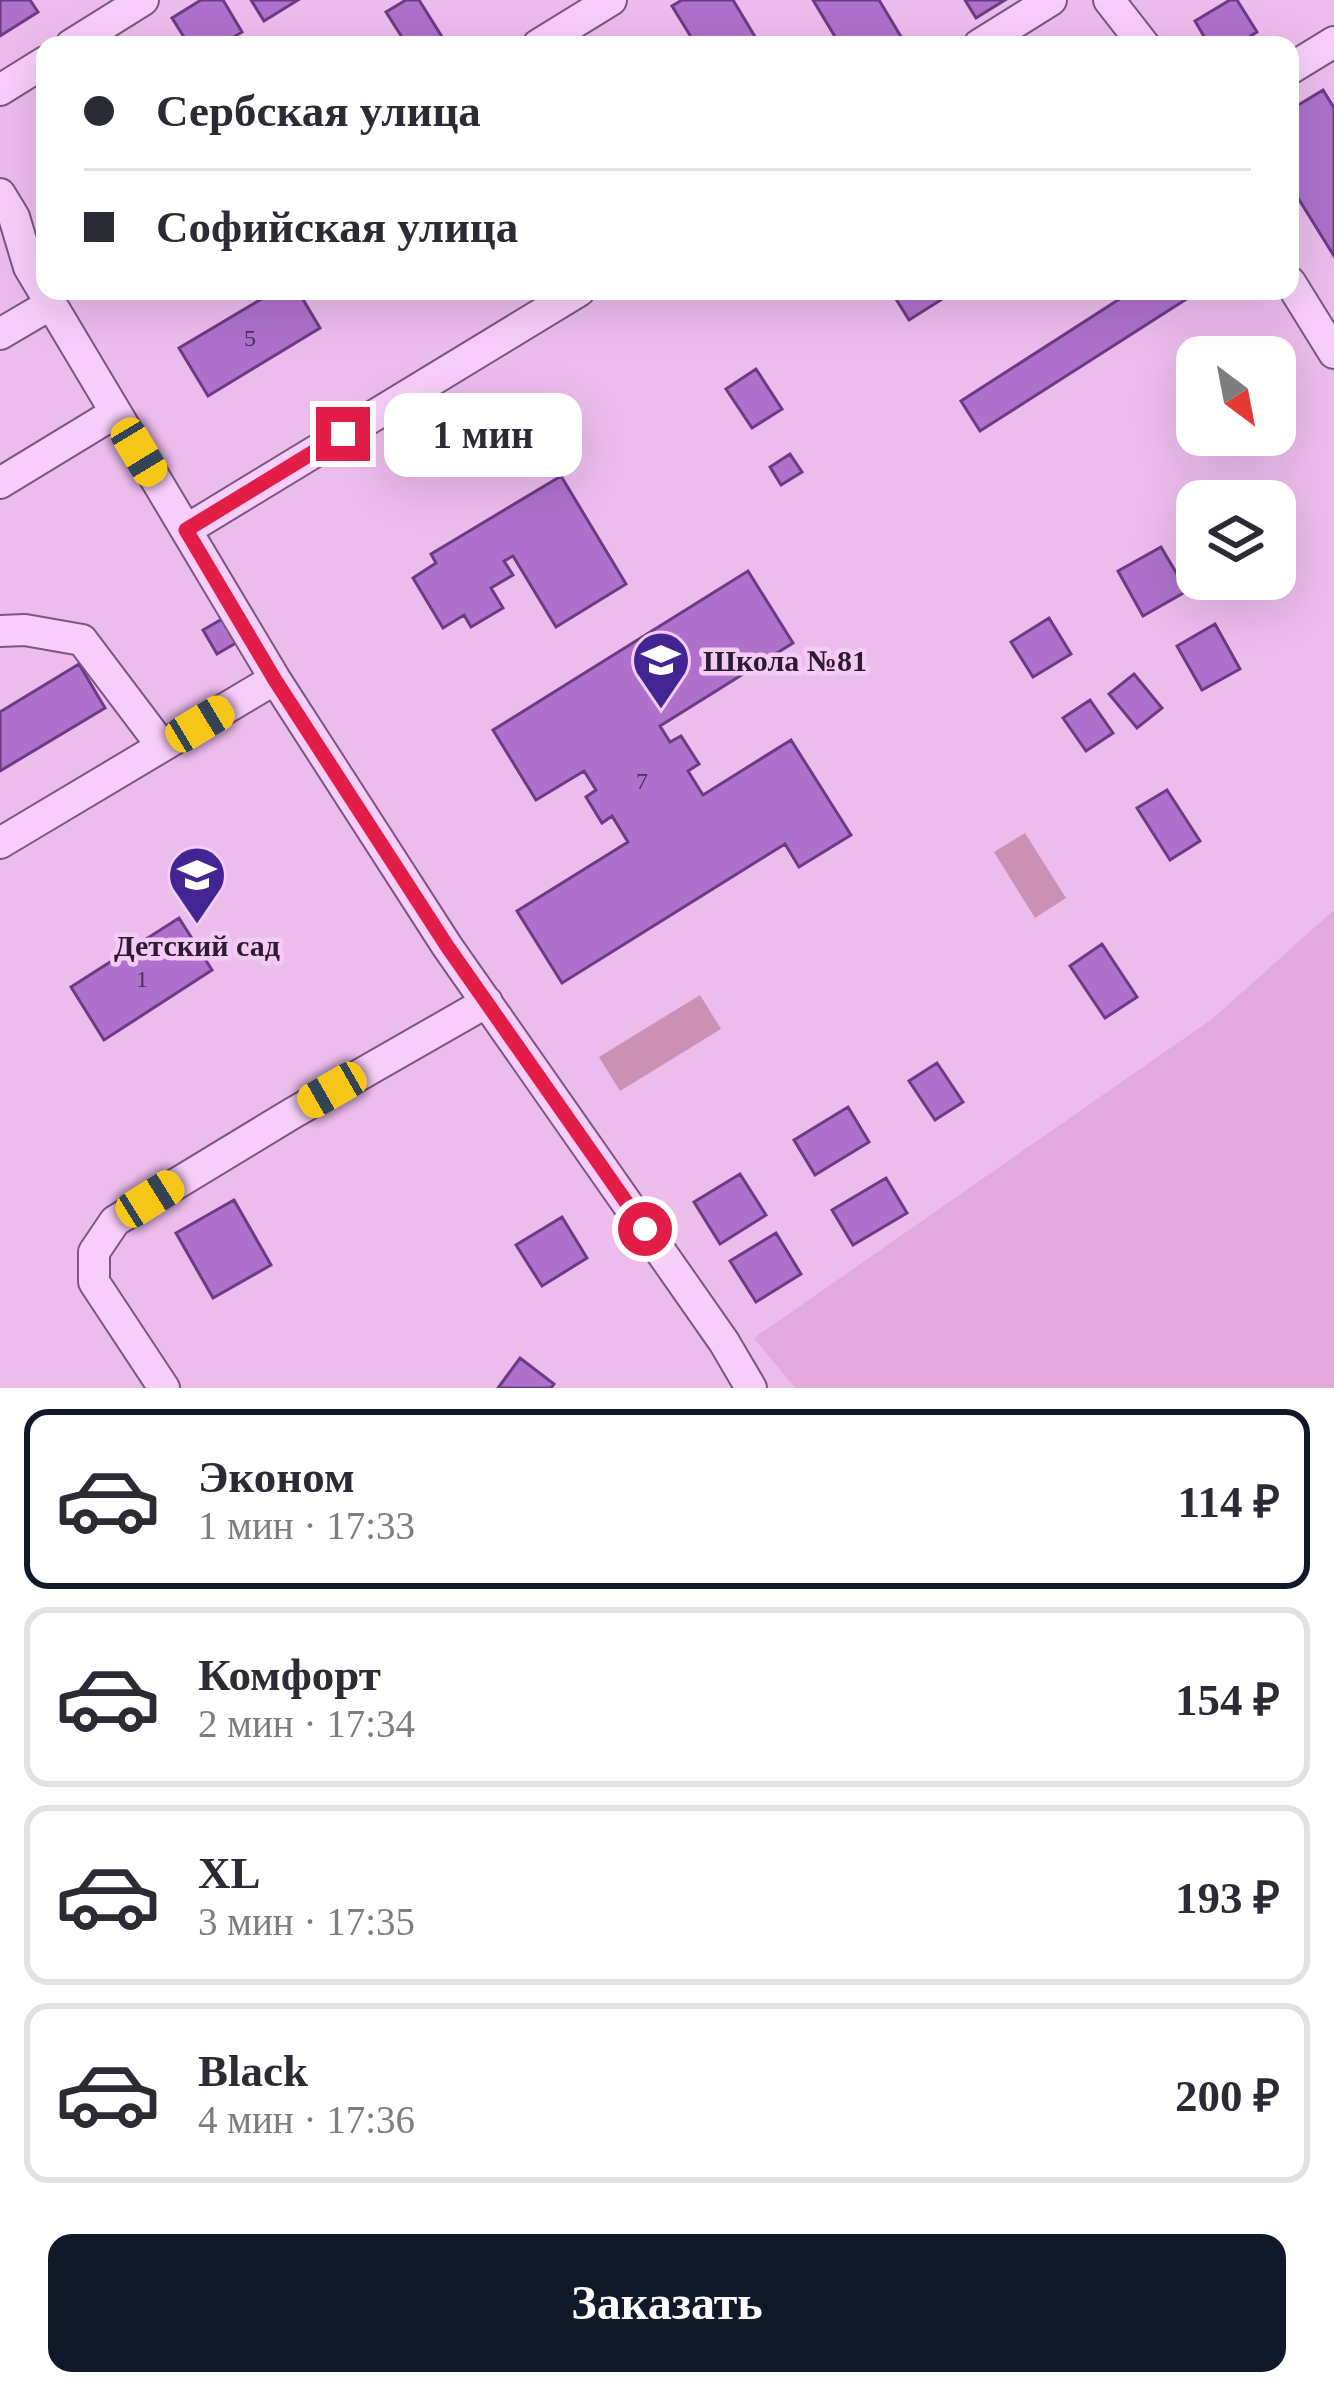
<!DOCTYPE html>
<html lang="ru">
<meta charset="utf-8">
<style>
:root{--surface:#fff;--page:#f7f7f7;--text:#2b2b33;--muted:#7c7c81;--line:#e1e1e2;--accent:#111827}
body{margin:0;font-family:Georgia,serif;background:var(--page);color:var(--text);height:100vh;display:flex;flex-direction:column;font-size:45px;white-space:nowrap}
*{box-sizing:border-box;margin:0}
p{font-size:39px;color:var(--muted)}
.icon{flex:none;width:66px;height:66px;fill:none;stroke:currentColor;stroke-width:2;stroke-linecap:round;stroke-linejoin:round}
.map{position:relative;height:1388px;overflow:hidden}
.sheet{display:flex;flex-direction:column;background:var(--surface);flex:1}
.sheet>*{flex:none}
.banner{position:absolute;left:36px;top:36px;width:1263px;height:264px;border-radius:24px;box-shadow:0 12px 48px #0002;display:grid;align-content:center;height:264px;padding:0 48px;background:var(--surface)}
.needle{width:78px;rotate:148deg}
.fabs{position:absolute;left:1176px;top:336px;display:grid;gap:24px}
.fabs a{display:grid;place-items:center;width:120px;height:120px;border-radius:24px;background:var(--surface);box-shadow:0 12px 48px #0002;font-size:60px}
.end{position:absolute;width:54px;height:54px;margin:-27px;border:15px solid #e11d48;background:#fff;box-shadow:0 0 0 6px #fff}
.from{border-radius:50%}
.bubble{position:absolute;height:84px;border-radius:24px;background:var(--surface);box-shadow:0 12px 48px #0002;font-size:39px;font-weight:600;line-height:84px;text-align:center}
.car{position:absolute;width:36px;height:72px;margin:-36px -18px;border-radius:15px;box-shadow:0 0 9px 3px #0007;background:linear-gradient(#f5c518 24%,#345 0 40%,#f5c518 0 76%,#345 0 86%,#f5c518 0)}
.banner b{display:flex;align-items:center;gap:42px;height:114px;font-size:45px}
.banner b+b{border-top:3px solid var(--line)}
.banner i{width:30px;height:30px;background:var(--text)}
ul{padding:21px 0 0;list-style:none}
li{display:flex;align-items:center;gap:36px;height:180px;margin:0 24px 18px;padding:0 24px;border:6px solid var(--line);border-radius:24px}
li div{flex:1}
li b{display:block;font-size:45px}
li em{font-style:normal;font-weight:600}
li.current{border-color:var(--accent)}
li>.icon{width:108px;height:108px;stroke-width:1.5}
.action{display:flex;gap:24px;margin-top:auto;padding:24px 48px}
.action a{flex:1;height:138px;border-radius:24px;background:var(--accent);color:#fff;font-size:48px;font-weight:600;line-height:138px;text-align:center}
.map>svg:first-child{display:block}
.farmland{fill:#e3a9dd}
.green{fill:#cb90b4}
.building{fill:#af71cc;stroke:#6b3b84;stroke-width:3}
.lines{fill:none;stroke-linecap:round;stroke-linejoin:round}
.minor-casing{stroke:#7b5584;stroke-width:34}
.minor{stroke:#f7cef9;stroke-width:30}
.route{stroke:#e11d48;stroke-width:15}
.labels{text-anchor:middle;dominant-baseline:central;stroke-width:9;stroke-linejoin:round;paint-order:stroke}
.number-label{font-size:24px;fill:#4e3059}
.poi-label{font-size:30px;font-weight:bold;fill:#2d1b33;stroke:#f4cbf5;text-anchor:start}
</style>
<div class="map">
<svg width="1334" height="1388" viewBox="0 0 1334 1388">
<rect width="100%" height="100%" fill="#ecbced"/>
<!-- farmland -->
<path class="farmland" d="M 1334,910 L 1334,1388 L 795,1388 L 754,1338 L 1212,1019 Z"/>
<!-- green -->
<path class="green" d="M 1025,833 L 1066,898 L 1035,918 L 994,852 Z
M 700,995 L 721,1029 L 620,1091 L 599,1057 Z"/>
<!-- building -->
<path class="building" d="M 0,0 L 30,0 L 38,12 L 0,36 Z
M 201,0 L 223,0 L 242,32 L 221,45 L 189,45 L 172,18 Z
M 251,0 L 298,0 L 264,21 Z
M 406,0 L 419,0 L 444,40 L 436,45 L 407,45 L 386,12 Z
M 682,0 L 733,0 L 760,45 L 696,45 L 672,6 Z
M 813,0 L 879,0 L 906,45 L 840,45 Z
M 965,0 L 1005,0 L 976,18 Z
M 1230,0 L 1237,0 L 1257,32 L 1236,45 L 1209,45 L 1195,21 Z
M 1323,90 L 1334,108 L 1334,256 L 1290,185 L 1290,110 Z
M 275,291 L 298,291 L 320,328 L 208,396 L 179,348 Z
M 891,291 L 955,291 L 909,320 Z
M 1132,291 L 1199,291 L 980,431 L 961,401 Z
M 756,369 L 782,409 L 752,428 L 726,389 Z
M 790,454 L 802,472 L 781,485 L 770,467 Z
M 561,476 L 626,584 L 556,627 L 513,556 L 504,561 L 513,575 L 491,588 L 503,608 L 471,627 L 464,615 L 443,628 L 413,578 L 436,563 L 431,554 Z
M 1161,547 L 1187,591 L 1143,616 L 1118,571 Z
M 748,571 L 793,643 L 660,726 L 670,742 L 681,736 L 699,764 L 688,771 L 703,795 L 791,740 L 851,835 L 799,867 L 785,844 L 562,983 L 517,911 L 628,842 L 612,816 L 602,823 L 586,797 L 596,790 L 584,771 L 536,800 L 493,730 Z
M 1049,618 L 1071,654 L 1033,677 L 1011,642 Z
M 222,619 L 236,643 L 217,654 L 203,630 Z
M 1215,624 L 1240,669 L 1202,690 L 1177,646 Z
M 79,664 L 105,708 L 0,771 L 0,712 Z
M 1134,674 L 1162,708 L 1137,728 L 1109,694 Z
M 1090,700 L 1113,733 L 1086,751 L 1063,718 Z
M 1167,790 L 1200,841 L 1170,860 L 1137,808 Z
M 179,918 L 212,970 L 104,1040 L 71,987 Z
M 1102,944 L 1137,997 L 1105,1018 L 1070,966 Z
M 937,1063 L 963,1102 L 935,1120 L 909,1081 Z
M 848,1107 L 869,1142 L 815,1175 L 794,1140 Z
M 740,1174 L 766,1215 L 720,1244 L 694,1202 Z
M 886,1178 L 907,1213 L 853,1245 L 832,1210 Z
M 234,1200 L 271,1265 L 213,1298 L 176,1233 Z
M 562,1217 L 587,1258 L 542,1286 L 516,1245 Z
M 776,1233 L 801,1274 L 756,1302 L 730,1261 Z
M 520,1358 L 554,1384 L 551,1388 L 498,1388 Z"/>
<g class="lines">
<!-- minor casing -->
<g class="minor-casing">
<path id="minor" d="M 1109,0 L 1144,45
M 71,45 L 143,0
M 538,45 L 611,0
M 979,45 L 1051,0
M 1290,69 L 1334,42
M 0,90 L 45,62
M 0,194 L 14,217 L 29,267 L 275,679 L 447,946 L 724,1342 L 751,1388
M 1290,282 L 1334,353
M 0,334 L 51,304
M 0,483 L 115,413
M 186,530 L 579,291
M 0,631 L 25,630 L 82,640 L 162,746
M 0,843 L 275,679
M 164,1388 L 94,1282 L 94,1252 L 115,1221 L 293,1113 L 487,1002"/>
</g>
<!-- minor -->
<use href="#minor" class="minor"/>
</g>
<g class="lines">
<!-- route -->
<path class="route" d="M 343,434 L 186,530 L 275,680 L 447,946 L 645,1229"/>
</g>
<!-- icons -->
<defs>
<g id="school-pin" transform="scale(3)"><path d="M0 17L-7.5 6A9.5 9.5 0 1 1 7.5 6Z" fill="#422593" stroke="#f4cbf5"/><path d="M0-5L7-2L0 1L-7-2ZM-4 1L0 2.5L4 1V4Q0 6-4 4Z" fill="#fff"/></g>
</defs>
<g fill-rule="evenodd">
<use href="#school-pin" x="661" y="660"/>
<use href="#school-pin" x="197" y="875"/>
</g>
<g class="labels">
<!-- number labels -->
<g class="number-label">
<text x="250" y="338">5</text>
<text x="642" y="781">7</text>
<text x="142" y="979">1</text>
</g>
<!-- poi labels -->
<g class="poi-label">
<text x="703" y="660">Школа №81</text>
<text x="197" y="945" text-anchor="middle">Детский сад</text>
</g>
</g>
</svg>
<div class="fabs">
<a><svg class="needle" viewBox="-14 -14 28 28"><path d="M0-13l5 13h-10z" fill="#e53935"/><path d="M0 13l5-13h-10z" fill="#7c7c81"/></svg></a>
<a><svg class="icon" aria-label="layers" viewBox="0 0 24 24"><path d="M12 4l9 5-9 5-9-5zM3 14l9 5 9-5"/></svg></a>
</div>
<i class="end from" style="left:645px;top:1229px"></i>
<i class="end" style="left:343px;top:434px"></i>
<div class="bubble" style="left:384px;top:393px;width:198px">1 мин</div>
<i class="car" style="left:139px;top:452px;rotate:149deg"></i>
<i class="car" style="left:200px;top:724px;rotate:59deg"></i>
<i class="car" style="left:332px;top:1090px;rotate:240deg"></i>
<i class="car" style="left:150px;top:1199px;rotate:58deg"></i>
<div class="banner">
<b><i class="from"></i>Сербская улица</b>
<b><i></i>Софийская улица</b>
</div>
</div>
<section class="sheet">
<ul>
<li class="current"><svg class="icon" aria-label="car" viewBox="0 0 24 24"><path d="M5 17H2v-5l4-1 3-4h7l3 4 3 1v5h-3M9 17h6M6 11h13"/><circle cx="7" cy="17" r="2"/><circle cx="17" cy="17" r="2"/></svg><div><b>Эконом</b><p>1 мин · 17:33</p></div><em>114 ₽</em></li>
<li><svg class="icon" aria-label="car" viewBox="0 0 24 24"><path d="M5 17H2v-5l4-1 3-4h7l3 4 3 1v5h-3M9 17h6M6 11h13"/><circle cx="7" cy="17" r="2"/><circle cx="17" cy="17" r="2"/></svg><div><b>Комфорт</b><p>2 мин · 17:34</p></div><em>154 ₽</em></li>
<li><svg class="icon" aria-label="car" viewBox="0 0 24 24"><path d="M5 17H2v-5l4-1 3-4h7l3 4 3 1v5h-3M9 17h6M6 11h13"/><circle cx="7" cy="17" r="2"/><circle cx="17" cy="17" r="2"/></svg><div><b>XL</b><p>3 мин · 17:35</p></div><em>193 ₽</em></li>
<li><svg class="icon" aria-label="car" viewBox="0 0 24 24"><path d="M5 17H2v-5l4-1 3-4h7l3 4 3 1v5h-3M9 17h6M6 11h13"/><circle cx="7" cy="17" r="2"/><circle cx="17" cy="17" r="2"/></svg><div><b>Black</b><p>4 мин · 17:36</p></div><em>200 ₽</em></li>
</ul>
<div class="action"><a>Заказать</a></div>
</section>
